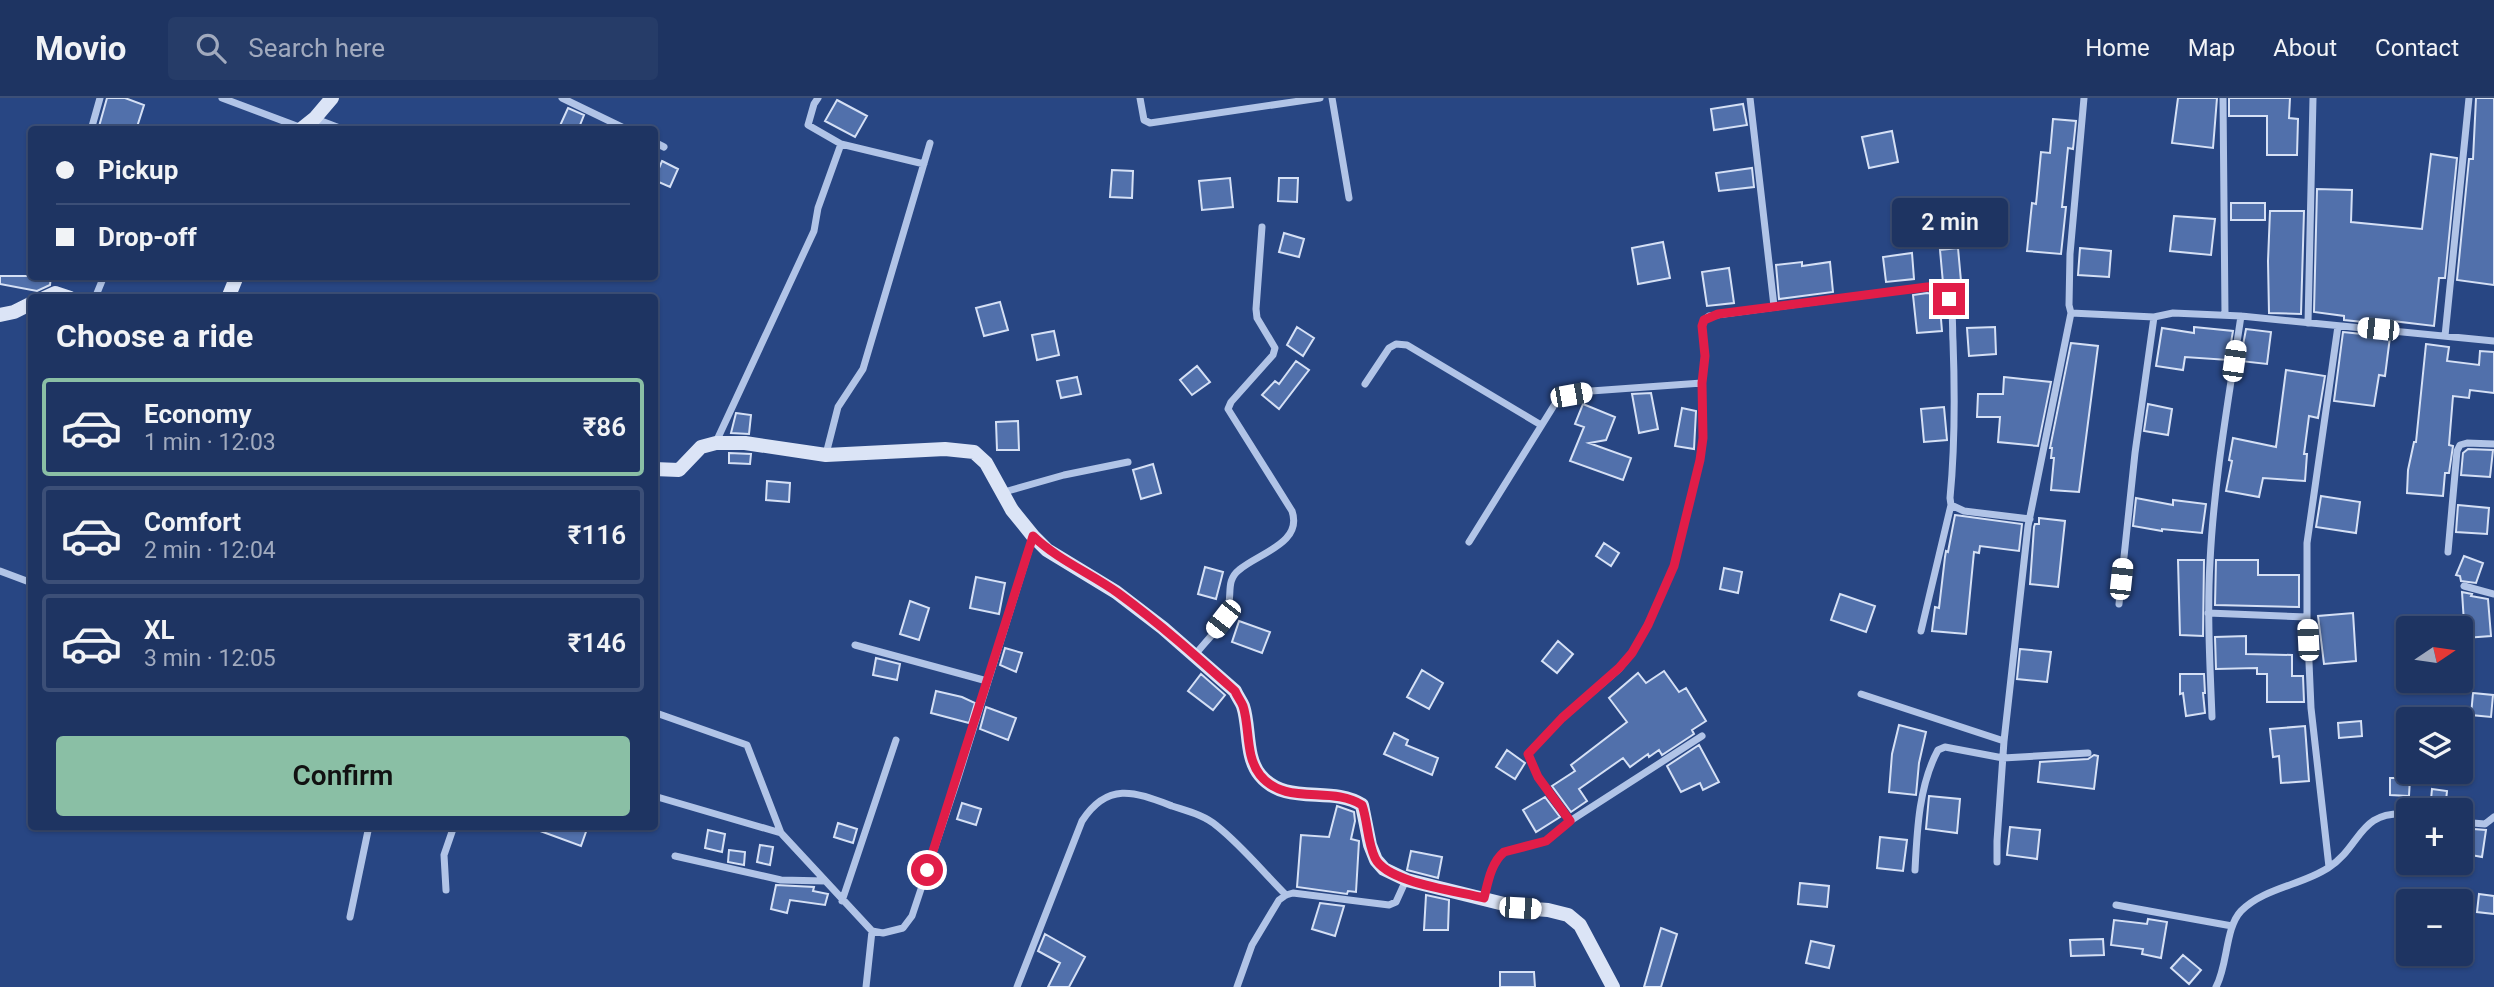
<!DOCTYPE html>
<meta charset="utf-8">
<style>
:root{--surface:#1e3462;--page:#263c68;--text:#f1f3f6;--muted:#a1aabe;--line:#3c4f77;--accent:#8abfa5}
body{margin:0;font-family:Roboto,sans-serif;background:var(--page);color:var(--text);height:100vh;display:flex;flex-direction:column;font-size:26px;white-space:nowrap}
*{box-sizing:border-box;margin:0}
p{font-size:23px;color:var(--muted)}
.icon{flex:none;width:38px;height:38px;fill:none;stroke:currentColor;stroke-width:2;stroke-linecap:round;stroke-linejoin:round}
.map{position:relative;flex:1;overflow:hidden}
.sheet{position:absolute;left:28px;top:196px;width:630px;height:536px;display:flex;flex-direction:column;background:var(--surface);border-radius:7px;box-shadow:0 2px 5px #0004,0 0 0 2px var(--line)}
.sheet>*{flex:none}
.banner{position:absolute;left:28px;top:28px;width:630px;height:154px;border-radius:7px;box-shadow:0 2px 5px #0004,0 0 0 2px var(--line);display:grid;align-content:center;height:154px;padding:0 28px;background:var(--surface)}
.needle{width:46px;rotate:77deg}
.controls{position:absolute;left:2396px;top:518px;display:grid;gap:14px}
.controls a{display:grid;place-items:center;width:77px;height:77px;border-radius:7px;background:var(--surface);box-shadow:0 2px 5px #0004,0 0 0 2px var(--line);font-size:35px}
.end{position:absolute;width:32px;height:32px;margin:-16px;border:9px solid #e11d48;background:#fff;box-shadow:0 0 0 4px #fff}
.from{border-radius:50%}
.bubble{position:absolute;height:49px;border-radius:7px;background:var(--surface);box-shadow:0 2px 5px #0004,0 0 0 2px var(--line);font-size:23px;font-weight:600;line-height:49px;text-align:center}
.car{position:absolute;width:21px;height:42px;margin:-21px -10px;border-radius:9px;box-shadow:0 0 5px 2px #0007;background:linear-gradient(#fff 24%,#345 0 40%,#fff 0 76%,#345 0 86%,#fff 0)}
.banner b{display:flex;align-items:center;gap:24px;height:66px;font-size:26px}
.banner b+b{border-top:2px solid var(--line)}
.banner i{width:18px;height:18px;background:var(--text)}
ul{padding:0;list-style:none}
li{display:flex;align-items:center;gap:21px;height:98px;margin:0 14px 10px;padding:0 14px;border:4px solid var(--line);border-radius:7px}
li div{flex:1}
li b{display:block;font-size:26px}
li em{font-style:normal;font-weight:600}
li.current{border-color:var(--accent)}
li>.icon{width:63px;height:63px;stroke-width:1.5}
h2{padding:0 28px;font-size:32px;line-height:84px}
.primary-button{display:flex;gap:14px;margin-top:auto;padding:14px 28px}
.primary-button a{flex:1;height:80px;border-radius:7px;background:var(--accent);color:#111;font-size:28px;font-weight:600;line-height:80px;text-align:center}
header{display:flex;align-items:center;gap:42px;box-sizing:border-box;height:98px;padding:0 35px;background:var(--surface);border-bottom:2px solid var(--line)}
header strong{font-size:33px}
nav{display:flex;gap:38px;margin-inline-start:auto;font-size:24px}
.search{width:490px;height:63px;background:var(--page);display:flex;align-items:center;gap:18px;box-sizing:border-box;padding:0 24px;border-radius:7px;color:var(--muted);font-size:26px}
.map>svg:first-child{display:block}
.building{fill:#5170ab;stroke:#d5e0f5;stroke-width:2}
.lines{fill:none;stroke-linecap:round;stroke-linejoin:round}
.street{stroke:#b1c4e7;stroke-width:7}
.secondary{stroke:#dbe4f6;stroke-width:14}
.route{stroke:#e11d48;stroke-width:9}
</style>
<header>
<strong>Movio</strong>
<div class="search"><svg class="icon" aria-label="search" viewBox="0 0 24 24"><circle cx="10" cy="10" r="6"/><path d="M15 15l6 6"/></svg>Search here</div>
<nav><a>Home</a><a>Map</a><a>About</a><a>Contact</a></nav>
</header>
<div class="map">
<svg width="2494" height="889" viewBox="0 0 2494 889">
<rect width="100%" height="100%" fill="#284683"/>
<!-- building -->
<path class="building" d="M 107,0 L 125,0 L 144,7 L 136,32 L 98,32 Z
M 2178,0 L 2217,0 L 2213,50 L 2172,45 Z
M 2229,0 L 2290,0 L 2289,20 L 2298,21 L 2297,57 L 2267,57 L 2267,18 L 2229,18 Z
M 2476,0 L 2494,0 L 2494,187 L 2457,182 L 2469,61 L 2473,61 Z
M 837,2 L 867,18 L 855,39 L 825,23 Z
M 1743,6 L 1747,27 L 1714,32 L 1711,11 Z
M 568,10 L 584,17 L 578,32 L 558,32 Z
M 2053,21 L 2076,23 L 2073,51 L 2068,50 L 2062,109 L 2066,109 L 2061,156 L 2027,153 L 2032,105 L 2036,106 L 2041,54 L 2050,55 Z
M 1892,33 L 1898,64 L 1869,70 L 1862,39 Z
M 2431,56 L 2457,60 L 2445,180 L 2439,180 L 2434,228 L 2392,223 L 2392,227 L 2344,222 L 2344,218 L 2314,214 L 2317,91 L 2352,92 L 2351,124 L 2422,131 Z
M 662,63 L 678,71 L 670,89 L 654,82 Z
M 1752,70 L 1754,89 L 1719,93 L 1716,75 Z
M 1112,72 L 1133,73 L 1132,100 L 1110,99 Z
M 1230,80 L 1233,109 L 1202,112 L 1199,83 Z
M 1279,80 L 1298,80 L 1297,104 L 1278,103 Z
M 2231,105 L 2265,105 L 2265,122 L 2231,122 Z
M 2270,113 L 2304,113 L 2301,216 L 2269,215 L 2268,163 Z
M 2174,118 L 2215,121 L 2211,157 L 2170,153 Z
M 1284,135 L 1304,141 L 1299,159 L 1279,154 Z
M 1663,144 L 1670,180 L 1638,186 L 1632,150 Z
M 1958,150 L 1961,183 L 1943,185 L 1940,152 Z
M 2080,150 L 2111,153 L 2109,179 L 2078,177 Z
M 1912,155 L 1914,181 L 1886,184 L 1883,159 Z
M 1802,164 L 1802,168 L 1830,164 L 1833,194 L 1779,201 L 1776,167 Z
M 1729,170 L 1734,205 L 1707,208 L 1702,174 Z
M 0,178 L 51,178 L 50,187 L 37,193 L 0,186 Z
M 1927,195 L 1939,197 L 1942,233 L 1917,235 L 1913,197 Z
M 1000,204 L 1008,232 L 984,238 L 976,210 Z
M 1297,229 L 1314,240 L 1303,258 L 1287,247 Z
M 1995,229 L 1996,256 L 1969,258 L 1967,230 Z
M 2194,229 L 2233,233 L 2228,262 L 2185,259 L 2183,272 L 2156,268 L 2162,230 L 2194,235 Z
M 2246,231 L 2271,234 L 2267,266 L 2240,263 Z
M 1054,233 L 1059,257 L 1037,262 L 1032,237 Z
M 2343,234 L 2390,239 L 2385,278 L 2379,277 L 2374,308 L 2334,303 Z
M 2071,245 L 2098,248 L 2079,394 L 2051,392 L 2054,360 L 2051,360 L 2052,350 L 2050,350 Z
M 2426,246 L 2449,249 L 2447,263 L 2479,267 L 2480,253 L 2494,254 L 2494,295 L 2470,292 L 2469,300 L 2453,298 L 2449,347 L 2453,348 L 2449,375 L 2445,375 L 2443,398 L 2407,395 L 2408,372 L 2414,344 L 2416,344 Z
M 1296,263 L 1309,272 L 1279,311 L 1262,297 L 1275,283 L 1279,286 Z
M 1197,268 L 1210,284 L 1192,297 L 1180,282 Z
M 2286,272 L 2325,278 L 2318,320 L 2309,318 L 2304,356 L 2307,356 L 2305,383 L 2263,380 L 2259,399 L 2226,393 L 2232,363 L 2229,362 L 2233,340 L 2276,349 Z
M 1077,279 L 1081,296 L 1061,300 L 1057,283 Z
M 2004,279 L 2051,284 L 2038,348 L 1998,344 L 2000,319 L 1977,319 L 1978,296 L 2003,296 Z
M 1651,295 L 1658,331 L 1639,335 L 1632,296 Z
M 1583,306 L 1615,319 L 1606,342 L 1589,345 L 1631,360 L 1623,382 L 1570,363 L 1584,329 L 1575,326 Z
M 2148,306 L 2172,311 L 2168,337 L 2144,333 Z
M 1944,309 L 1947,342 L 1924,344 L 1921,311 Z
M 1682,310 L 1696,313 L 1694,351 L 1675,348 Z
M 736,315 L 751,317 L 749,336 L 731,335 Z
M 1018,323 L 1019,352 L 997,352 L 996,324 Z
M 2468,351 L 2493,352 L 2490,379 L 2461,377 L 2463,355 Z
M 729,355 L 751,356 L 750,366 L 729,365 Z
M 1153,366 L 1161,395 L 1141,401 L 1133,372 Z
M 767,383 L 790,385 L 789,404 L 766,402 Z
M 2321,398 L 2360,404 L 2356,435 L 2316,429 Z
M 2136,400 L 2173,407 L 2173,402 L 2206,406 L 2202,435 L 2162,431 L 2162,433 L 2133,428 Z
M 2458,407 L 2489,410 L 2487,436 L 2456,434 Z
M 1955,417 L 2022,426 L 2019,453 L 1980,448 L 1979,455 L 1974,454 L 1966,536 L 1932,533 L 1935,509 L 1939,510 L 1945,459 L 1946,453 L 1948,454 Z
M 2039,420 L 2065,423 L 2058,489 L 2030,486 L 2034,429 L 2035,426 L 2039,426 Z
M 1604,445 L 1619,455 L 1611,468 L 1596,458 Z
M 2464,458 L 2483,465 L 2476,485 L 2461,483 L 2460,478 L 2456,477 Z
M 2178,462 L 2204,462 L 2203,538 L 2180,537 Z
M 2216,462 L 2258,462 L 2258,477 L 2299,477 L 2299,509 L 2215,507 Z
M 1205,469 L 1223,474 L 1216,501 L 1198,496 Z
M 1724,470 L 1742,474 L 1738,495 L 1720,491 Z
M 976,479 L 1005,485 L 999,516 L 970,510 Z
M 2462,494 L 2472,496 L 2471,498 L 2488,501 L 2491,538 L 2465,540 Z
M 1840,496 L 1875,508 L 1866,534 L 1831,522 Z
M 910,503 L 929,510 L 919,542 L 900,536 Z
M 2353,515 L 2356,563 L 2324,566 L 2318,518 Z
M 1239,523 L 1270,534 L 1262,555 L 1232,544 Z
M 2246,538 L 2246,556 L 2292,557 L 2292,578 L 2303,578 L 2304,604 L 2267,604 L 2267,576 L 2257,576 L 2257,570 L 2216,571 L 2215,539 Z
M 1558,543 L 1573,556 L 1557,575 L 1542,563 Z
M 1005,550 L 1022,555 L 1016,574 L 1000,567 Z
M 2020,551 L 2051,554 L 2047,584 L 2017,581 Z
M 876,560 L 900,566 L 897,582 L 873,577 Z
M 1422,572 L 1443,585 L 1429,611 L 1407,599 Z
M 1664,573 L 1679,594 L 1686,590 L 1706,623 L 1692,632 L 1694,636 L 1662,657 L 1659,652 L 1649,659 L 1648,656 L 1630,669 L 1623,660 L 1579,691 L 1587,703 L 1571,714 L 1552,688 L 1575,673 L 1571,667 L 1627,624 L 1609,600 L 1638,575 L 1646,585 Z
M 1201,576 L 1225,597 L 1213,612 L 1188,593 Z
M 2180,576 L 2204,576 L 2205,595 L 2203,595 L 2205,615 L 2186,618 L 2183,595 L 2180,596 Z
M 936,593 L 962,599 L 975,605 L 969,625 L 931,615 Z
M 2473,595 L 2493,597 L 2491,619 L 2471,617 Z
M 986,609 L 1016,620 L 1008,642 L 980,631 Z
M 2361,623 L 2362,638 L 2339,640 L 2338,625 Z
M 1899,627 L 1926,634 L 1919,665 L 1916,697 L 1889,694 L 1892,656 Z
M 2305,628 L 2309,683 L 2281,685 L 2279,658 L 2273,659 L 2270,631 Z
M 1394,635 L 1408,642 L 1406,647 L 1438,660 L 1432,677 L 1384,656 Z
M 1699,647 L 1719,684 L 1703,692 L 1700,685 L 1681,694 L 1667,668 Z
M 1507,652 L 1525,665 L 1515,681 L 1496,669 Z
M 2094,657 L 2098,658 L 2094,691 L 2038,684 L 2040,664 L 2088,661 Z
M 2390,680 L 2410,680 L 2409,698 L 2390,697 Z
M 2432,691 L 2447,693 L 2445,712 L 2430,712 Z
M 1929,698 L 1960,701 L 1957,735 L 1926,731 Z
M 1545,699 L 1560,719 L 1536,734 L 1523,712 Z
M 962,705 L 981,711 L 976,727 L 957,721 Z
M 1337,708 L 1354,714 L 1355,723 L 1351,741 L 1359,743 L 1356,794 L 1348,793 L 1347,796 L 1297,789 L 1301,737 L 1329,739 Z
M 838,725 L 857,731 L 853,745 L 834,739 Z
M 532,728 L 588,728 L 581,748 L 532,730 Z
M 2010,729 L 2040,732 L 2037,761 L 2007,757 Z
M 2460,730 L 2486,732 L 2482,759 L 2460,755 Z
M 708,732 L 725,736 L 722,754 L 705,750 Z
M 1880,739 L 1907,742 L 1903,773 L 1877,770 Z
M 760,747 L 773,749 L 770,767 L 757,764 Z
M 729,752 L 745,754 L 744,767 L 728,764 Z
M 1411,753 L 1442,759 L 1438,780 L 1407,772 Z
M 1800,785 L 1829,788 L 1827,809 L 1798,806 Z
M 776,787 L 814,789 L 813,793 L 828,796 L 825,807 L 790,802 L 787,815 L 771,811 Z
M 2479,796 L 2494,798 L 2494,816 L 2477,814 Z
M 1426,797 L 1449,802 L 1448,832 L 1424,832 Z
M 1320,805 L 1344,808 L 1335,838 L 1312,831 Z
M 2148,821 L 2167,824 L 2161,860 L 2142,856 L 2143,851 L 2111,847 L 2114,822 L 2147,826 Z
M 1661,830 L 1677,836 L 1661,889 L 1644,889 Z
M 1045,836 L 1085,859 L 1069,889 L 1048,889 L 1060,865 L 1038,853 Z
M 2103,841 L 2104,857 L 2071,858 L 2070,842 Z
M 1811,843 L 1834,848 L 1829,870 L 1806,865 Z
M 2183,857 L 2201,872 L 2189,886 L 2171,870 Z
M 1500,874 L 1534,874 L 1535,889 L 1500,889 Z"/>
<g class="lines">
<!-- street -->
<path class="street" d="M 222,0 L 302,30
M 562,0 L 628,32
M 818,0 L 814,6 L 808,27 L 841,46 L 924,66
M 1140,0 L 1144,22 L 1150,25 L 1320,0
M 1332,0 L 1349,100
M 1750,0 L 1774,208
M 2084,0 L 2070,156 L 2069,207 L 2071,215 L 2154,219 L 2173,215 L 2241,218 L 2494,243
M 2223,0 L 2225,217
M 316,21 L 345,32
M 91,32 L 100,0
M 654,44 L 664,49
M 95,200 L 104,178
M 2308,225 L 2313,0
M 2445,238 L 2469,0
M 1365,286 L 1389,250 L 1396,246 L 1407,247 L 1541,327
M 716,344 L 814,133 L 818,110 L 841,46
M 826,356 L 838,309 L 863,271 L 930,45
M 1004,394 L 1064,377 L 1128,364
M 1469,444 L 1558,301 L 1591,293 L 1702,285
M 2448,454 L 2457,353 L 2460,347 L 2467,345 L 2494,346
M 0,473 L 32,485
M 2464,488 L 2494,496
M 2119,506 L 2135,355 L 2154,219
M 2208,515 L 2307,519
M 1921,533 L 1951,407
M 855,547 L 987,583
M 1195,557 C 1205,544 1222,528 1227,513 C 1233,498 1225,483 1239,472 C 1259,455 1303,445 1292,413 L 1228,311 L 1231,304 L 1273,257 L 1275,250 L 1257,220 L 1256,211 L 1262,129
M 1861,596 L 2004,643
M 659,616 L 747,647 L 781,735
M 2212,619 C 2210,568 2207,515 2210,464 C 2214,381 2229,299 2241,218
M 654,698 L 781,735 L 872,833 L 883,835 L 903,830 L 912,818 L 958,680 L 1033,439
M 1570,723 L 1538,679 L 1528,656 L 1562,620 L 1619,571 L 1632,555 L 1648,527 L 1674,468 L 1700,362 L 1703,340 L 1702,285 L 1705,258 L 1702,228 L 1704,222 L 1709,218 L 1927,189 C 1938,189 1944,189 1949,200 C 1954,213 1952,230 1953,243 C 1955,296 1955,348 1950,400 L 1951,407 L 1964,413 L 2030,421
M 2460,724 L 2485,726 L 2494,719
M 675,758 L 781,782 L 825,783
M 1997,764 L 1997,743 L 2004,643 L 2028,428 L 2071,215
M 2329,769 L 2311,610 L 2307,519 L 2307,445 L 2338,228
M 1915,772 C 1917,732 1919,687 1938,652 L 1945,649 L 2003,660 L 2088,655
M 446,792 L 444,757 L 454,728
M 1484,800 C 1488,784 1491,765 1504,754 L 1546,743 L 1570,723 L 1702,638
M 842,803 L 896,642
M 2116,807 L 2232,828
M 350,819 L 369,728
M 866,889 L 872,833
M 1017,889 L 1082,723 C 1108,683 1135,694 1172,708 C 1187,713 1204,717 1217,728 C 1242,748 1263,774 1286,797
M 1237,889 L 1252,847 L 1279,802 L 1286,797 L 1293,795 L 1389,807 L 1396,804 L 1406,782
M 2216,889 C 2228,867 2225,830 2241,813 C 2264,790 2302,787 2328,770 C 2362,748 2358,712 2408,716"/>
<!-- secondary -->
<path class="secondary" d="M 300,32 L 315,20 L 332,0
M 44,200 L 55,195 L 70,200
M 228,200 L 237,178
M 0,217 L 14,214 L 32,205
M 654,371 L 679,372 L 701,349 L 716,345 L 745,345 L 826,357 L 945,351 L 974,354 L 986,365 L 1012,412 L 1033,438 L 1047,452 L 1116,494 L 1163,530 L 1235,593 C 1237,598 1241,603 1243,608 C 1250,629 1245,659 1260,677 C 1286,709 1331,687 1362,707 L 1370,747 L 1376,762 L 1384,771 L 1407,782 L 1520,810 L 1548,812 L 1568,817 L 1580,827 L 1613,889"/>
</g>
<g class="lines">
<!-- route -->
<path class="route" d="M 927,772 L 1033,438 C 1058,462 1090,475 1118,495 C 1159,525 1197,559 1235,593 C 1237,598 1241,603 1243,608 C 1250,629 1245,658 1260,677 C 1286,709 1331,687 1362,707 C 1368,724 1367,743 1375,760 C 1387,785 1458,793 1484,800 C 1488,784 1491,765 1504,754 L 1546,743 L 1570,723 L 1538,679 L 1528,656 L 1562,620 L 1619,570 L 1632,555 L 1648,527 L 1674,468 L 1700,362 L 1703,340 L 1702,285 L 1705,258 L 1702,228 L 1704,222 L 1718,216 L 1927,189 C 1939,188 1943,190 1949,201"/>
</g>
</svg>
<div class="controls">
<a><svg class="needle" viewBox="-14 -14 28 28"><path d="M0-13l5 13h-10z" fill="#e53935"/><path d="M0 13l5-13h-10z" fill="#a1aabe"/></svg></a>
<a><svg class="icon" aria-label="layers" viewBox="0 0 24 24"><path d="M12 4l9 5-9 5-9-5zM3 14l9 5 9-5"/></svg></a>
<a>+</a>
<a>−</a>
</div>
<i class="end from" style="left:927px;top:772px"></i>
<i class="end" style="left:1949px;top:201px"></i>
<div class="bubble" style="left:1892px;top:100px;width:116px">2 min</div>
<i class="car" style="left:2378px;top:231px;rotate:276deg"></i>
<i class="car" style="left:2234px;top:263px;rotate:8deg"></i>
<i class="car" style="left:1571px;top:297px;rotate:80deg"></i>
<i class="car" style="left:2121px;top:481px;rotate:6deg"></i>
<i class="car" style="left:1223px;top:521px;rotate:218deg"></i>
<i class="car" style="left:2308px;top:542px;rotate:357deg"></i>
<i class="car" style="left:1520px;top:810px;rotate:94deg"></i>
<div class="banner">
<b><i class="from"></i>Pickup</b>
<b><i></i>Drop-off</b>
</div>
<section class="sheet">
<h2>Choose a ride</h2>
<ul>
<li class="current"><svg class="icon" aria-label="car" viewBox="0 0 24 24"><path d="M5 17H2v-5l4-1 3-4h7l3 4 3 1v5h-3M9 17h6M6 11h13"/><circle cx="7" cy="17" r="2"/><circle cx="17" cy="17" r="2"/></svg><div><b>Economy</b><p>1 min · 12:03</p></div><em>₹86</em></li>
<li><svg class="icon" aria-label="car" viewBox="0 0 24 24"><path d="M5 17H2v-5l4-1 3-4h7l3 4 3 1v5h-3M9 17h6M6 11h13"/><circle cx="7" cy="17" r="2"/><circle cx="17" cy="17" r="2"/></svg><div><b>Comfort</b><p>2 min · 12:04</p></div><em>₹116</em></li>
<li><svg class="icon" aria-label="car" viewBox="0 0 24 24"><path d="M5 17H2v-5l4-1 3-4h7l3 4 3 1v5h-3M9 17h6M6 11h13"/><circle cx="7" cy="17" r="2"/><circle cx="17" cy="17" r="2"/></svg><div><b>XL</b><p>3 min · 12:05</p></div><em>₹146</em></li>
</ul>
<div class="primary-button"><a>Confirm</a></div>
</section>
</div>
